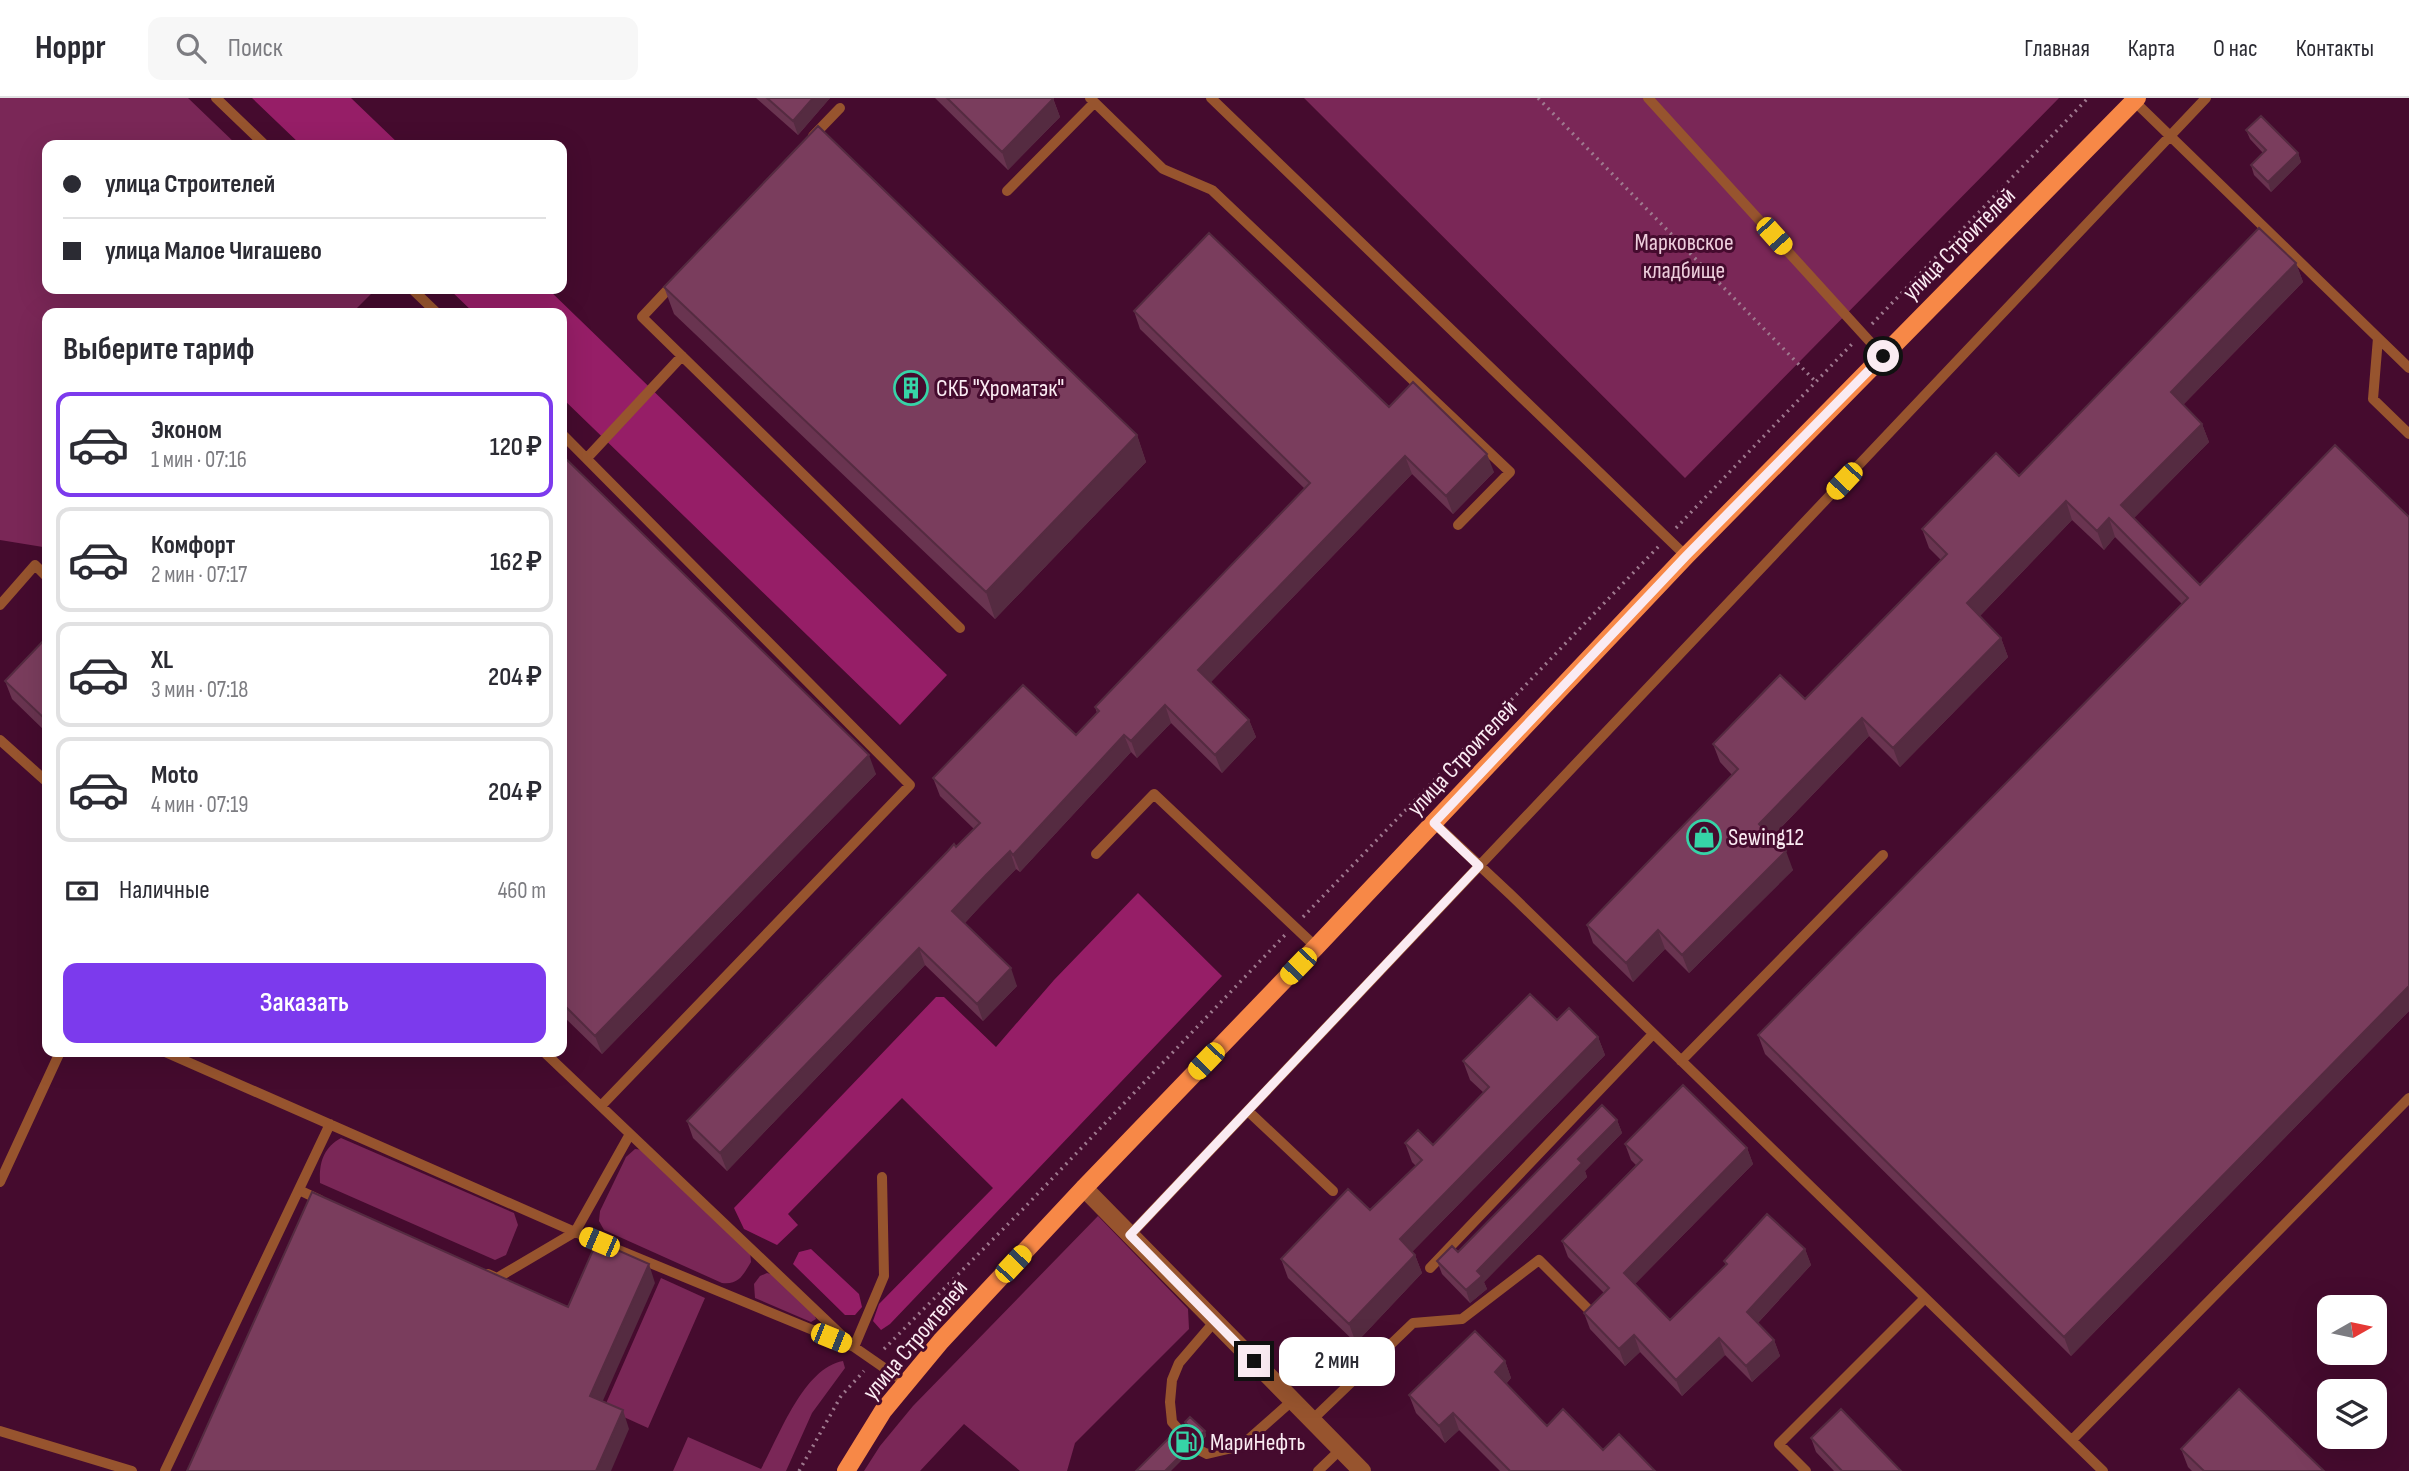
<!DOCTYPE html>
<html lang="ru">
<meta charset="utf-8">
<style>
:root{--surface:#fff;--page:#f7f7f7;--text:#2b2b33;--muted:#7c7c81;--line:#e1e1e2;--accent:#7c3aed}
body{margin:0;font-family:"Sofia Sans Condensed",sans-serif;background:var(--page);color:var(--text);height:100vh;display:flex;flex-direction:column;font-size:26px;white-space:nowrap}
*{box-sizing:border-box;margin:0}
p{font-size:23px;color:var(--muted)}
.icon{flex:none;width:38px;height:38px;fill:none;stroke:currentColor;stroke-width:2;stroke-linecap:round;stroke-linejoin:round}
.map{position:relative;flex:1;overflow:hidden}
.sheet{position:absolute;left:42px;top:210px;width:525px;height:749px;display:flex;flex-direction:column;background:var(--surface);border-radius:14px;box-shadow:0 7px 28px #0002}
.sheet>*{flex:none}
.top-card{position:absolute;left:42px;top:42px;width:525px;height:154px;border-radius:14px;box-shadow:0 7px 28px #0002;display:grid;align-content:center;height:154px;padding:0 21px;background:var(--surface)}
.needle{width:46px;rotate:81deg}
.controls{position:absolute;left:2317px;top:1197px;display:grid;gap:14px}
.controls a{display:grid;place-items:center;width:70px;height:70px;border-radius:14px;background:var(--surface);box-shadow:0 7px 28px #0002;font-size:35px}
.end{position:absolute;width:32px;height:32px;margin:-16px;border:9px solid #faebf2;background:#111;box-shadow:0 0 0 4px #111}
.from{border-radius:50%}
.bubble{position:absolute;height:49px;border-radius:14px;background:var(--surface);box-shadow:0 7px 28px #0002;font-size:23px;font-weight:600;line-height:49px;text-align:center}
.car{position:absolute;width:21px;height:42px;margin:-21px -10px;border-radius:9px;box-shadow:0 0 5px 2px #0007;background:linear-gradient(#f5c518 24%,#345 0 40%,#f5c518 0 76%,#345 0 86%,#f5c518 0)}
.top-card b{display:flex;align-items:center;gap:24px;height:66px;font-size:26px}
.top-card b+b{border-top:2px solid var(--line)}
.top-card i{width:18px;height:18px;background:var(--text)}
ul{padding:0;list-style:none}
li{display:flex;align-items:center;gap:21px;height:105px;margin:0 14px 10px;padding:0 7px;border:4px solid var(--line);border-radius:14px}
li div{flex:1}
li b{display:block;font-size:26px}
li em{font-style:normal;font-weight:600}
li.current{border-color:var(--accent)}
li>.icon{width:63px;height:63px;stroke-width:1.5}
h2{padding:0 21px;font-size:32px;line-height:84px}
.pay{display:flex;align-items:center;gap:18px;height:77px;padding:0 21px;font-size:26px}
.pay p{margin-inline-start:auto}
.button{display:flex;gap:14px;margin-top:auto;padding:14px 21px}
.button a{flex:1;height:80px;border-radius:14px;background:var(--accent);color:#fff;font-size:28px;font-weight:600;line-height:80px;text-align:center}
header{display:flex;align-items:center;gap:42px;box-sizing:border-box;height:98px;padding:0 35px;background:var(--surface);border-bottom:2px solid var(--line)}
header strong{font-size:33px}
nav{display:flex;gap:38px;margin-inline-start:auto;font-size:24px}
.search{width:490px;height:63px;background:var(--page);display:flex;align-items:center;gap:18px;box-sizing:border-box;padding:0 24px;border-radius:14px;color:var(--muted);font-size:26px}
.map>svg:first-child{display:block}
.green{fill:#7a2757}
.forest{fill:#961e67}
.lines{fill:none;stroke-linecap:round;stroke-linejoin:round}
.path{stroke:#9f7a8f;stroke-width:3.5;stroke-dasharray:2 5;stroke-linecap:butt}
.service{stroke:#97542e;stroke-width:10}
.minor{stroke:#97542e;stroke-width:18}
.primary{stroke:#f78847;stroke-width:18}
.wall{fill:#693450}
.shaded-wall{fill:#552b41}
.building{fill:#7a3d5d;stroke:#552b41;stroke-width:2}
.route{stroke:#faebf2;stroke-width:9}
.labels{text-anchor:middle;dominant-baseline:central;stroke-width:6;stroke-linejoin:round;paint-order:stroke}
.park-label{font-size:24px;fill:#edcedc;stroke:#450b2e}
.street-label{font-size:24px;fill:#faebf2;stroke:#450b2e}
.poi-label{font-size:24px;fill:#faebf2;stroke:#450b2e;text-anchor:start}
</style>
<header>
<strong>Hoppr</strong>
<div class="search"><svg class="icon" aria-label="search" viewBox="0 0 24 24"><circle cx="10" cy="10" r="6"/><path d="M15 15l6 6"/></svg>Поиск</div>
<nav><a>Главная</a><a>Карта</a><a>О нас</a><a>Контакты</a></nav>
</header>
<div class="map">
<svg width="2409" height="1373" viewBox="0 0 2409 1373">
<rect width="100%" height="100%" fill="#450b2e"/>
<!-- green -->
<path class="green" d="M 0,0 L 188,0 L 237,47 L 47,47 L 47,191 L 376,191 L 352,215 L 47,215 L 47,453 L 43,449 L 0,442 Z
M 1304,0 L 2059,0 L 1685,380 Z
M 341,1040 L 514,1115 L 518,1127 L 506,1157 L 495,1162 L 320,1085 C 319,1065 323,1050 341,1040 Z
M 635,1051 L 644,1052 L 750,1154 L 751,1164 C 743,1177 739,1187 722,1185 L 604,1132 L 599,1123 L 600,1113 L 626,1059 Z
M 1098,1118 L 1188,1211 L 1189,1231 L 1075,1345 L 1067,1373 L 1020,1373 L 964,1326 L 920,1373 L 864,1373 L 880,1348 L 913,1308 Z
M 767,1175 L 774,1177 L 814,1216 L 816,1221 L 811,1224 L 755,1200 L 754,1186 L 760,1178 Z
M 661,1180 L 705,1200 L 648,1330 L 604,1310 Z
M 843,1263 L 845,1270 L 812,1315 L 786,1373 L 673,1373 L 688,1339 L 761,1371 C 779,1339 803,1270 843,1263 Z"/>
<!-- forest -->
<path class="forest" d="M 252,0 L 351,0 L 400,47 L 301,47 Z
M 449,191 L 548,191 L 947,577 L 900,627 L 562,300 L 562,215 L 474,215 Z
M 1138,795 L 1222,878 L 890,1226 L 881,1232 L 873,1223 L 879,1206 L 993,1090 L 902,1000 L 788,1116 L 798,1127 L 777,1147 L 744,1131 L 734,1110 L 936,899 L 944,899 L 996,949 L 1054,882 Z
M 811,1151 L 859,1196 L 862,1209 L 855,1217 L 845,1217 L 793,1166 L 799,1154 Z"/>
<g class="lines">
<!-- path -->
<path class="path" d="M 1538,0 L 1816,284
M 1872,226 L 2088,0
M 1676,430 L 1852,246
M 1303,819 L 1659,448
M 884,1251 L 1025,1109 L 1285,837
M 799,1373 L 841,1298 L 864,1273"/>
<!-- service -->
<path class="service" d="M 216,0 L 265,47
M 1090,0 L 1163,71 L 1212,92 L 1510,374 L 1458,427
M 1211,0 L 1686,458
M 1648,0 L 1883,258
M 2134,3 L 2409,270
M 813,38 L 840,10
M 1007,93 L 1094,5
M 673,186 L 642,219 L 960,530
M 412,191 L 437,215
M 2378,240 L 2373,301 L 2409,336
M 562,336 L 910,687 L 601,1008
M 587,360 L 682,258
M 0,507 L 35,467 L 47,479
M 0,642 L 47,684
M 1434,725 L 1511,797 L 2103,1373
M 1096,756 L 1154,696 L 1316,849
M 165,954 L 575,1134 L 854,1249
M 544,954 L 854,1249 L 906,1285
M 1681,963 L 1883,757
M 1248,1013 L 1333,1093
M 0,1084 L 60,954
M 299,1092 L 320,1102
M 1130,1137 L 2206,0
M 1430,1170 L 1653,936
M 488,1176 L 497,1180 L 575,1134 L 630,1036
M 1215,1223 L 1179,1265 L 1172,1282 L 1170,1304 L 1172,1324 L 1195,1350 L 1207,1356 L 1241,1348 L 1293,1302
M 854,1249 L 884,1178 L 882,1079
M 1312,1322 L 1413,1225 L 1462,1221 L 1539,1162 L 1589,1212
M 0,1333 L 132,1373
M 2072,1342 L 2409,1000
M 165,1373 L 330,1026
M 1318,1373 L 1341,1351
M 1806,1373 L 1779,1346 L 1925,1200"/>
<!-- minor -->
<path class="minor" d="M 1084,1090 L 1362,1373"/>
<!-- primary -->
<path class="primary" d="M 846,1373 L 883,1313 L 941,1243 L 1084,1090 L 1316,849 L 1686,458 L 2137,0"/>
</g>
<!-- wall -->
<path class="wall" d="M 756,0 L 830,0 L 798,37 Z
M 935,0 L 1053,0 L 1060,19 L 1008,72 Z
M 2246,32 L 2298,55 L 2301,64 L 2271,94 L 2254,77 L 2251,67 L 2263,55 L 2250,41 Z
M 2296,165 L 2303,184 L 2183,307 L 2202,326 L 2209,344 L 2134,420 L 2200,487 L 2409,419 L 2409,913 L 2071,1258 L 1765,956 L 1758,937 L 2182,506 L 2115,439 L 2104,452 L 2072,422 L 1980,518 L 2001,540 L 2008,559 L 1900,669 L 1869,638 L 1772,739 L 1793,772 L 1689,875 L 1665,851 L 1633,884 L 1593,845 L 1587,827 L 1732,677 L 1720,664 L 1713,646 L 1805,601 L 1941,462 L 1929,450 L 1922,431 L 2019,378 Z
M 664,189 L 1137,337 L 1146,364 L 995,521 L 674,216 Z
M 1134,213 L 1389,309 L 1494,374 L 1453,416 L 1412,376 L 1211,584 L 1249,622 L 1256,639 L 1222,675 L 1171,625 L 1137,660 L 1131,654 L 1020,774 L 1016,771 L 992,795 L 965,825 L 1017,888 L 983,923 L 925,867 L 727,1073 L 693,1040 L 687,1023 L 974,731 L 940,698 L 933,680 L 1076,637 L 1097,615 L 1095,609 L 1305,391 L 1140,231 Z
M 562,357 L 876,676 L 602,956 L 562,917 Z
M 47,539 L 47,635 L 12,601 L 5,583 Z
M 1557,922 L 1598,939 L 1605,957 L 1412,1154 L 1415,1157 L 1422,1175 L 1356,1245 L 1288,1180 L 1281,1161 L 1370,1112 L 1416,1068 L 1412,1064 L 1405,1045 L 1433,1047 L 1484,995 L 1470,982 L 1463,963 Z
M 1617,1022 L 1622,1035 L 1585,1073 L 1587,1079 L 1484,1184 L 1487,1191 L 1470,1205 L 1442,1176 L 1437,1163 L 1458,1154 Z
M 1625,1046 L 1747,1050 L 1753,1066 L 1635,1186 L 1670,1222 L 1726,1167 L 1724,1163 L 1805,1151 L 1811,1167 L 1758,1225 L 1774,1242 L 1780,1258 L 1752,1284 L 1725,1257 L 1682,1298 L 1640,1254 L 1625,1268 L 1590,1231 L 1584,1215 L 1604,1195 L 1568,1159 L 1562,1143 L 1636,1067 L 1631,1062 Z
M 1505,1263 L 1511,1280 L 1506,1286 L 1547,1328 L 1655,1373 L 1500,1373 L 1459,1332 L 1445,1345 L 1416,1315 L 1409,1297 Z
M 1185,1324 L 1205,1333 L 1206,1338 L 1200,1344 L 1186,1329 Z
M 1811,1340 L 1901,1373 L 1834,1373 L 1816,1354 Z
M 2181,1351 L 2324,1373 L 2192,1373 L 2188,1369 Z"/>
<!-- shaded-wall -->
<path class="shaded-wall" d="M 813,0 L 830,0 L 798,37 L 793,23 Z
M 1053,1 L 1060,19 L 1008,72 L 1002,54 Z
M 2298,55 L 2301,64 L 2271,94 L 2268,84 Z
M 2296,165 L 2303,184 L 2177,313 L 2171,294 Z
M 2202,326 L 2209,344 L 2128,426 L 2121,407 Z
M 1137,337 L 1146,364 L 995,521 L 986,494 Z
M 1487,356 L 1494,374 L 1453,416 L 1446,398 Z
M 1405,358 L 1412,376 L 1205,590 L 1198,572 Z
M 2066,403 L 2072,422 L 1974,524 L 1967,505 Z
M 2109,420 L 2115,439 L 2104,452 L 2097,433 Z
M 2001,540 L 2008,559 L 1900,669 L 1893,650 Z
M 1165,607 L 1171,625 L 1137,660 L 1131,643 Z
M 1862,620 L 1869,638 L 1766,745 L 1759,726 Z
M 1249,622 L 1256,639 L 1222,675 L 1215,657 Z
M 1124,637 L 1131,654 L 1020,774 L 1013,757 Z
M 869,657 L 876,676 L 602,956 L 595,938 Z
M 1010,753 L 1016,771 L 959,831 L 952,813 Z
M 1786,753 L 1793,772 L 1689,875 L 1682,857 Z
M 1658,832 L 1665,851 L 1633,884 L 1626,865 Z
M 919,850 L 925,867 L 727,1073 L 720,1055 Z
M 1011,870 L 1017,888 L 983,923 L 977,906 Z
M 2409,888 L 2409,913 L 2071,1258 L 2064,1239 Z
M 1598,939 L 1605,957 L 1406,1160 L 1400,1141 Z
M 1617,1022 L 1622,1035 L 1585,1073 L 1587,1079 L 1484,1184 L 1487,1191 L 1470,1205 L 1466,1192 L 1477,1173 L 1578,1061 Z
M 1747,1050 L 1753,1066 L 1630,1191 L 1624,1175 Z
M 1805,1151 L 1811,1167 L 1753,1230 L 1747,1214 Z
M 1415,1157 L 1422,1175 L 1356,1245 L 1349,1226 Z
M 649,1166 L 655,1185 L 597,1316 L 590,1298 Z
M 1634,1237 L 1640,1254 L 1625,1268 L 1619,1251 Z
M 1719,1240 L 1725,1257 L 1682,1298 L 1676,1282 Z
M 1774,1242 L 1780,1258 L 1752,1284 L 1746,1268 Z
M 1505,1263 L 1511,1280 L 1501,1291 L 1495,1274 Z
M 623,1312 L 629,1331 L 611,1373 L 596,1373 Z
M 1453,1315 L 1459,1332 L 1445,1345 L 1439,1328 Z
M 1205,1333 L 1206,1338 L 1200,1344 L 1198,1339 Z
M 1188,1350 L 1189,1355 L 1171,1373 L 1165,1373 Z"/>
<!-- building -->
<path class="building" d="M 767,0 L 813,0 L 793,23 Z
M 947,0 L 1053,0 L 1053,1 L 1002,54 Z
M 2261,18 L 2298,55 L 2268,84 L 2251,67 L 2266,52 L 2246,32 Z
M 818,28 L 1137,337 L 986,494 L 664,189 Z
M 2259,130 L 2296,165 L 2171,294 L 2202,326 L 2121,407 L 2200,487 L 2335,347 L 2409,419 L 2409,888 L 2064,1239 L 1758,937 L 2188,500 L 2109,420 L 2097,433 L 2066,403 L 1967,505 L 2001,540 L 1893,650 L 1862,620 L 1759,726 L 1786,753 L 1682,857 L 1658,832 L 1626,865 L 1587,827 L 1738,671 L 1713,646 L 1780,577 L 1805,601 L 1947,456 L 1922,431 L 1996,355 L 2019,378 Z
M 1209,135 L 1389,309 L 1413,284 L 1487,356 L 1446,398 L 1405,358 L 1198,572 L 1249,622 L 1215,657 L 1165,607 L 1131,643 L 1124,637 L 1013,757 L 1010,753 L 986,777 L 952,813 L 1011,870 L 977,906 L 919,850 L 720,1055 L 687,1023 L 948,753 L 954,746 L 956,749 L 980,725 L 933,680 L 1023,587 L 1076,637 L 1099,613 L 1095,609 L 1310,385 L 1134,213 Z
M 562,357 L 869,657 L 595,938 L 562,905 Z
M 47,539 L 47,623 L 5,583 Z
M 1530,896 L 1557,922 L 1569,910 L 1598,939 L 1400,1141 L 1415,1157 L 1349,1226 L 1281,1161 L 1348,1091 L 1370,1112 L 1422,1062 L 1405,1045 L 1418,1032 L 1433,1047 L 1489,989 L 1463,963 Z
M 1683,987 L 1747,1050 L 1624,1175 L 1670,1222 L 1727,1166 L 1724,1163 L 1767,1116 L 1805,1151 L 1747,1214 L 1774,1242 L 1746,1268 L 1719,1240 L 1676,1282 L 1634,1237 L 1619,1251 L 1584,1215 L 1609,1190 L 1562,1143 L 1642,1062 L 1625,1046 Z
M 1602,1007 L 1617,1022 L 1578,1061 L 1582,1065 L 1477,1173 L 1482,1178 L 1466,1192 L 1437,1163 L 1452,1148 L 1458,1154 Z
M 312,1094 L 568,1209 L 597,1143 L 649,1166 L 590,1298 L 623,1312 L 596,1373 L 187,1373 Z
M 1475,1233 L 1505,1263 L 1495,1274 L 1547,1328 L 1563,1311 L 1603,1352 L 1619,1336 L 1655,1373 L 1510,1373 L 1453,1315 L 1439,1328 L 1409,1297 Z
M 2239,1291 L 2324,1373 L 2204,1373 L 2181,1351 Z
M 1841,1311 L 1901,1373 L 1842,1373 L 1811,1340 Z
M 1190,1319 L 1205,1333 L 1198,1339 L 1185,1324 Z
M 1174,1335 L 1188,1350 L 1165,1373 L 1136,1373 Z"/>
<g class="lines">
<!-- route -->
<path class="route" d="M 1254,1263 L 1130,1137 L 1479,768 L 1434,725 L 1686,458 L 1883,258"/>
</g>
<!-- icons -->
<defs>
<g id="building-ring" transform="scale(1.75)"><circle r="9.5" fill="#450b2e" stroke="#36d4a7" stroke-width="1.5"/><path d="M-4-6H4V6H1V3H-1V6H-4ZM-2.5-4.3h1.7v1.8h-1.7ZM.8-4.3h1.7v1.8H.8ZM-2.5-1h1.7V.8h-1.7ZM.8-1h1.7V.8H.8Z" fill="#36d4a7"/></g>
<g id="shop-ring" transform="scale(1.75)"><circle r="9.5" fill="#450b2e" stroke="#36d4a7" stroke-width="1.5"/><path d="M-5-2.5h2.3a2.7 3.5 0 0 1 5.4 0H5L5.5 6h-11ZM-1.5-2.5h3a1.5 2.3 0 0 0-3 0Z" fill="#36d4a7"/></g>
<g id="fuel-ring" transform="scale(1.75)"><circle r="9.5" fill="#450b2e" stroke="#36d4a7" stroke-width="1.5"/><path d="M-5.5-6h7V0h2V4h1.3V-2.5L3-4.5l.8-.8L6-3V5H2.5V1h-1V6h-7ZM-4.2-4.7v3.2H.2V-4.7Z" fill="#36d4a7"/></g>
</defs>
<g fill-rule="evenodd">
<use href="#building-ring" x="911" y="290"/>
<use href="#shop-ring" x="1704" y="739"/>
<use href="#fuel-ring" x="1186" y="1344"/>
</g>
<g class="labels">
<!-- park labels -->
<g class="park-label">
<text x="1684" y="144">Марковское<tspan x="1684" dy="28">кладбище</tspan></text>
</g>
<!-- street labels -->
<g class="street-label">
<text transform="translate(1959 146) rotate(-45)">улица Строителей</text>
<text transform="translate(1462 660) rotate(-47)">улица Строителей</text>
<text transform="translate(915 1242) rotate(-50)">улица Строителей</text>
</g>
<!-- poi labels -->
<g class="poi-label">
<text x="936" y="290">СКБ "Хроматэк"</text>
<text x="1728" y="739">Sewing12</text>
<text x="1210" y="1344">МариНефть</text>
</g>
</g>
</svg>
<div class="controls">
<a><svg class="needle" viewBox="-14 -14 28 28"><path d="M0-13l5 13h-10z" fill="#e53935"/><path d="M0 13l5-13h-10z" fill="#7c7c81"/></svg></a>
<a><svg class="icon" aria-label="layers" viewBox="0 0 24 24"><path d="M12 4l9 5-9 5-9-5zM3 14l9 5 9-5"/></svg></a>
</div>
<i class="end from" style="left:1883px;top:258px"></i>
<i class="end" style="left:1254px;top:1263px"></i>
<div class="bubble" style="left:1279px;top:1239px;width:116px">2 мин</div>
<i class="car" style="left:1774px;top:138px;rotate:138deg"></i>
<i class="car" style="left:1844px;top:383px;rotate:223deg"></i>
<i class="car" style="left:1298px;top:868px;rotate:224deg"></i>
<i class="car" style="left:1206px;top:963px;rotate:224deg"></i>
<i class="car" style="left:599px;top:1144px;rotate:293deg"></i>
<i class="car" style="left:1013px;top:1166px;rotate:43deg"></i>
<i class="car" style="left:831px;top:1240px;rotate:112deg"></i>
<div class="top-card">
<b><i class="from"></i>улица Строителей</b>
<b><i></i>улица Малое Чигашево</b>
</div>
<section class="sheet">
<h2>Выберите тариф</h2>
<ul>
<li class="current"><svg class="icon" aria-label="car" viewBox="0 0 24 24"><path d="M5 17H2v-5l4-1 3-4h7l3 4 3 1v5h-3M9 17h6M6 11h13"/><circle cx="7" cy="17" r="2"/><circle cx="17" cy="17" r="2"/></svg><div><b>Эконом</b><p>1 мин · 07:16</p></div><em>120 ₽</em></li>
<li><svg class="icon" aria-label="car" viewBox="0 0 24 24"><path d="M5 17H2v-5l4-1 3-4h7l3 4 3 1v5h-3M9 17h6M6 11h13"/><circle cx="7" cy="17" r="2"/><circle cx="17" cy="17" r="2"/></svg><div><b>Комфорт</b><p>2 мин · 07:17</p></div><em>162 ₽</em></li>
<li><svg class="icon" aria-label="car" viewBox="0 0 24 24"><path d="M5 17H2v-5l4-1 3-4h7l3 4 3 1v5h-3M9 17h6M6 11h13"/><circle cx="7" cy="17" r="2"/><circle cx="17" cy="17" r="2"/></svg><div><b>XL</b><p>3 мин · 07:18</p></div><em>204 ₽</em></li>
<li><svg class="icon" aria-label="car" viewBox="0 0 24 24"><path d="M5 17H2v-5l4-1 3-4h7l3 4 3 1v5h-3M9 17h6M6 11h13"/><circle cx="7" cy="17" r="2"/><circle cx="17" cy="17" r="2"/></svg><div><b>Moto</b><p>4 мин · 07:19</p></div><em>204 ₽</em></li>
</ul>
<div class="pay"><svg class="icon" aria-label="cash" viewBox="0 0 24 24"><path d="M3 7h18v10H3z"/><circle cx="12" cy="12" r="2"/></svg>Наличные<p>460 m</p></div>
<div class="button"><a>Заказать</a></div>
</section>
</div>
